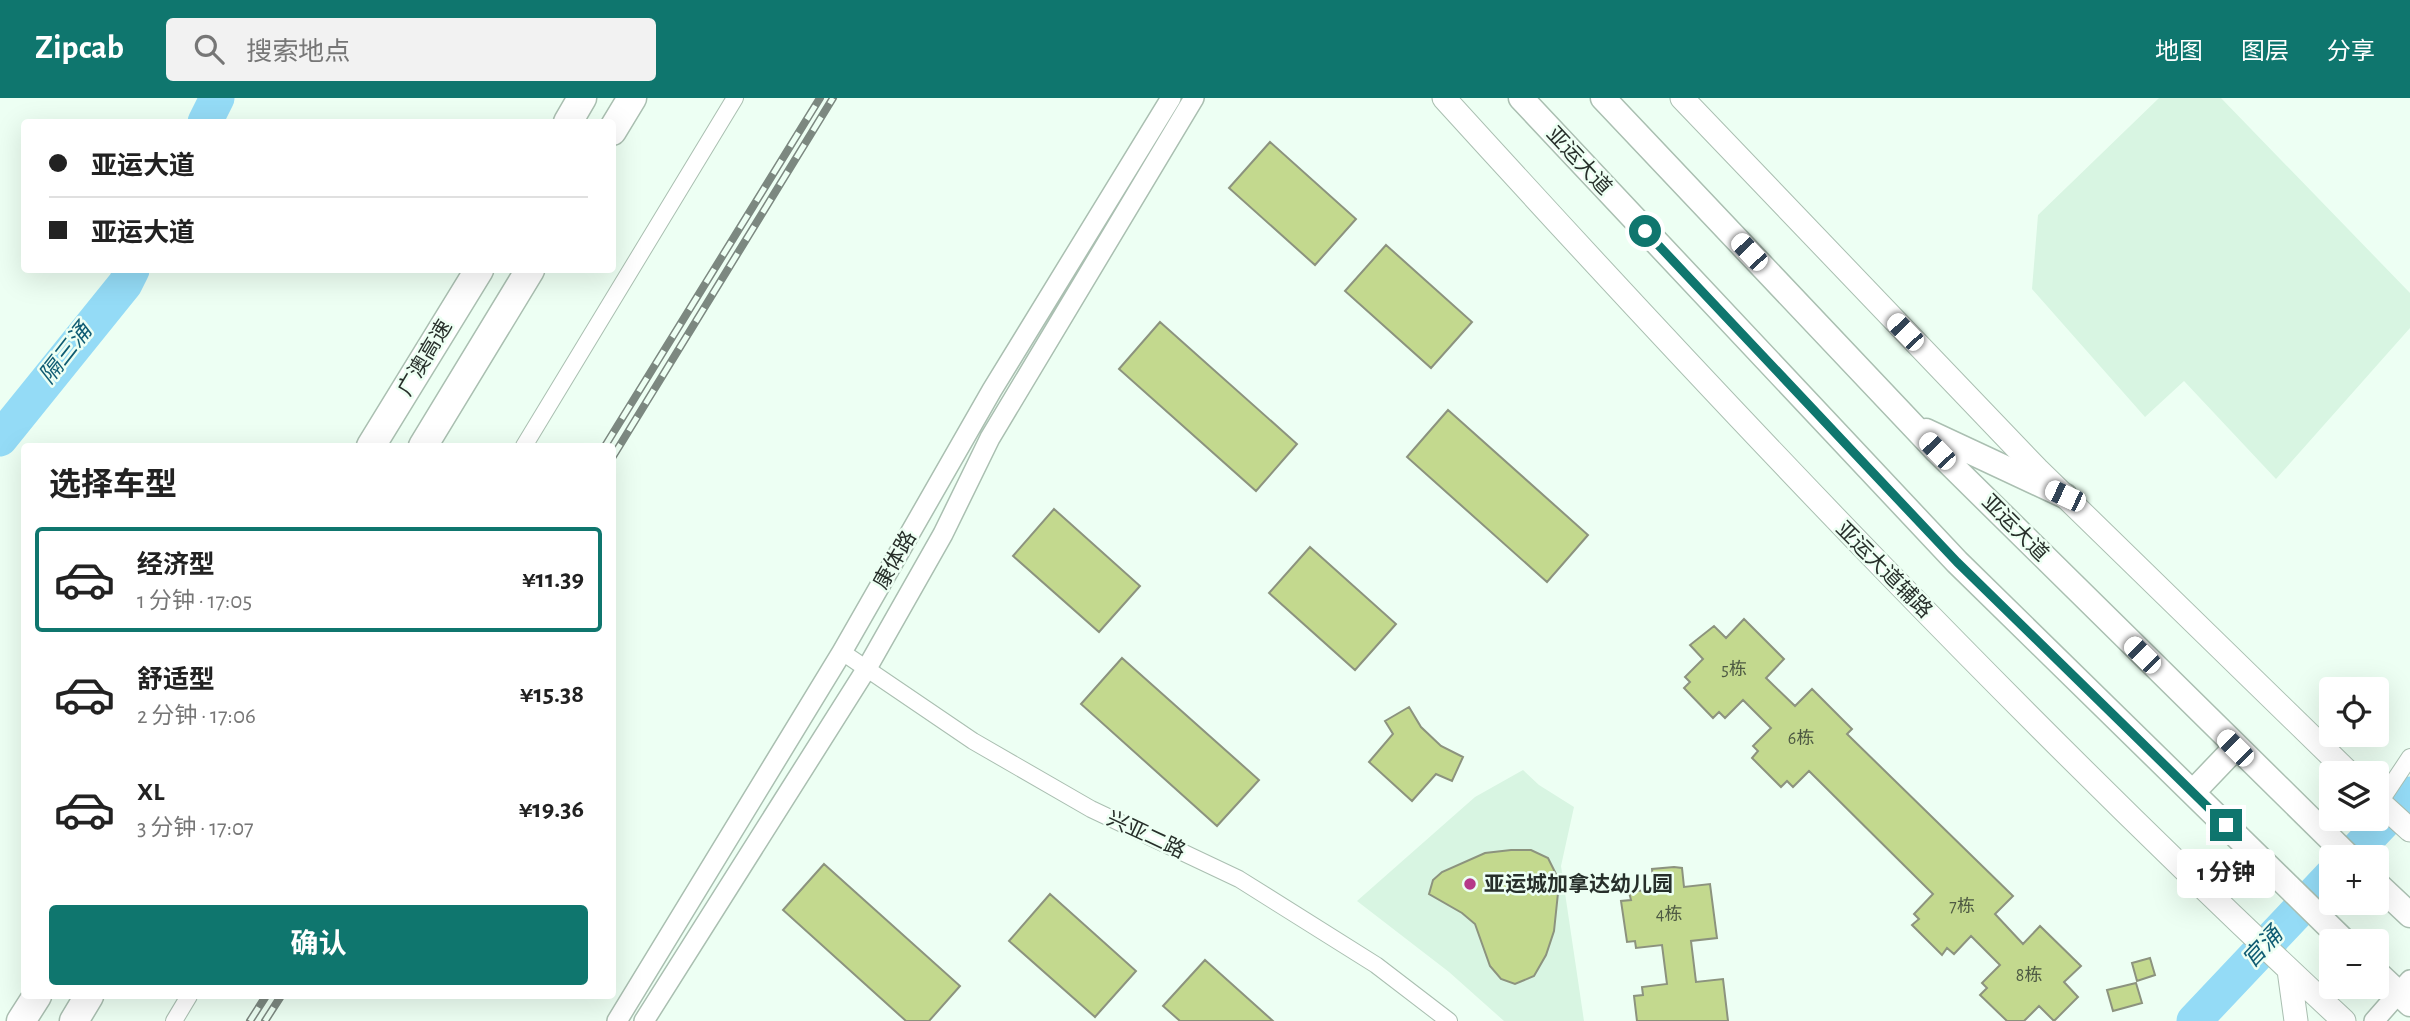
<!DOCTYPE html>
<html lang="zh">
<meta charset="utf-8">
<style>
:root{--surface:#fff;--page:#f2f2f2;--text:#222;--muted:#767676;--line:#e0e0e0;--accent:#0f766e}
body{margin:0;font-family:"Alegreya Sans","Noto Sans SC",sans-serif;background:var(--page);color:var(--text);height:100vh;display:flex;flex-direction:column;font-size:26px;white-space:nowrap}
*{box-sizing:border-box;margin:0}
p{font-size:23px;color:var(--muted)}
.icon{flex:none;width:38px;height:38px;fill:none;stroke:currentColor;stroke-width:2;stroke-linecap:round;stroke-linejoin:round}
.map{position:relative;flex:1;overflow:hidden}
.sheet{position:absolute;left:21px;top:345px;width:595px;height:556px;display:flex;flex-direction:column;background:var(--surface);border-radius:7px;box-shadow:0 7px 28px #0002}
.sheet>*{flex:none}
.hud{position:absolute;left:21px;top:21px;width:595px;height:154px;border-radius:7px;box-shadow:0 7px 28px #0002;display:grid;align-content:center;height:154px;padding:0 28px;background:var(--surface)}
.tools{position:absolute;left:2319px;top:579px;display:grid;gap:14px}
.tools a{display:grid;place-items:center;width:70px;height:70px;border-radius:7px;background:var(--surface);box-shadow:0 7px 28px #0002;font-size:35px}
.end{position:absolute;width:32px;height:32px;margin:-16px;border:9px solid #0f766e;background:#fff;box-shadow:0 0 0 4px #fff}
.from{border-radius:50%}
.bubble{position:absolute;height:49px;border-radius:7px;background:var(--surface);box-shadow:0 7px 28px #0002;font-size:23px;font-weight:700;line-height:49px;text-align:center}
.car{position:absolute;width:21px;height:42px;margin:-21px -10px;border-radius:9px;box-shadow:0 0 5px 2px #0007;background:linear-gradient(#fff 24%,#345 0 40%,#fff 0 76%,#345 0 86%,#fff 0)}
.hud b{display:flex;align-items:center;gap:24px;height:66px;font-size:26px}
.hud b+b{border-top:2px solid var(--line)}
.hud i{width:18px;height:18px;background:var(--text)}
ul{padding:0;list-style:none}
li{display:flex;align-items:center;gap:21px;height:105px;margin:0 14px 10px;padding:0 14px;border:4px solid transparent;border-radius:7px}
li div{flex:1}
li b{display:block;font-size:26px}
li em{font-style:normal;font-weight:700}
li.current{border-color:var(--accent)}
li>.icon{width:63px;height:63px;stroke-width:1.5}
h2{padding:0 28px;font-size:32px;line-height:84px}
.action{display:flex;gap:14px;margin-top:auto;padding:14px 28px}
.action a{flex:1;height:80px;border-radius:7px;background:var(--accent);color:#fff;font-size:28px;font-weight:700;line-height:80px;text-align:center}
header{display:flex;align-items:center;gap:42px;box-sizing:border-box;height:98px;padding:0 35px;background:var(--accent);color:#fff}
header strong{font-size:33px}
nav{display:flex;gap:38px;margin-inline-start:auto;font-size:24px}
.search{width:490px;height:63px;background:var(--page);display:flex;align-items:center;gap:18px;box-sizing:border-box;padding:0 24px;border-radius:7px;color:var(--muted);font-size:26px}
.map>svg:first-child{display:block}
.built{fill:#d8f5e2}
.lines{fill:none;stroke-linecap:round;stroke-linejoin:round}
.river{stroke:#94dbf6;stroke-width:35}
.building{fill:#c3d98e;stroke:#8c937e;stroke-width:2}
.minor-casing{stroke:#aabfb1;stroke-width:18}
.tertiary-casing{stroke:#aabfb1;stroke-width:22}
.secondary-casing{stroke:#aabfb1;stroke-width:25}
.primary-casing{stroke:#aabfb1;stroke-width:27}
.motorway-casing{stroke:#aabfb1;stroke-width:31}
.minor{stroke:#fff;stroke-width:16}
.tertiary{stroke:#fff;stroke-width:19}
.secondary{stroke:#fff;stroke-width:23}
.primary{stroke:#fff;stroke-width:24}
.motorway{stroke:#fff;stroke-width:28}
.rail-casing{stroke:#7c8880;stroke-width:8}
.rail{stroke:#edfff3;stroke-width:5;stroke-dasharray:16;stroke-linecap:butt}
.route{stroke:#0f766e;stroke-width:9}
.poi-dot{fill:#b63988;stroke:#edfff3;stroke-width:2.5}
.labels{text-anchor:middle;dominant-baseline:central;stroke-width:5;stroke-linejoin:round;paint-order:stroke}
.number-label{font-size:18px;fill:#4e5a43}
.street-label{font-size:21px;fill:#272f2a;stroke:#edfff3}
.poi-label{font-size:21px;font-weight:bold;fill:#272f2a;stroke:#edfff3;text-anchor:start}
.water-label{font-size:23px;font-style:italic;fill:#0f5c73;stroke:#edfff3}
</style>
<header>
<strong>Zipcab</strong>
<div class="search"><svg class="icon" aria-label="search" viewBox="0 0 24 24"><circle cx="10" cy="10" r="6"/><path d="M15 15l6 6"/></svg>搜索地点</div>
<nav><a>地图</a><a>图层</a><a>分享</a></nav>
</header>
<div class="map">
<svg width="2410" height="923" viewBox="0 0 2410 923">
<rect width="100%" height="100%" fill="#edfff3"/>
<!-- built -->
<path class="built" d="M 2159,0 L 2221,0 L 2410,195 L 2410,230 L 2276,381 L 2184,283 L 2145,319 L 2032,191 L 2038,117 Z
M 1523,672 L 1539,687 L 1574,709 L 1561,768 L 1584,923 L 1504,923 L 1449,874 L 1357,803 L 1475,699 Z"/>
<g class="lines">
<!-- river -->
<path class="river" d="M 205,24 L 217,0
M 0,341 L 125,186 L 132,172
M 2349,760 L 2410,696
M 2194,923 L 2331,778"/>
</g>
<!-- building -->
<path class="building" d="M 1270,44 L 1356,121 L 1315,167 L 1229,90 Z
M 1386,147 L 1472,224 L 1431,270 L 1345,193 Z
M 1160,224 L 1297,346 L 1256,393 L 1119,271 Z
M 1448,312 L 1588,437 L 1547,484 L 1407,359 Z
M 1054,411 L 1140,488 L 1099,534 L 1013,458 Z
M 1310,449 L 1396,526 L 1355,572 L 1269,495 Z
M 1744,521 L 1784,561 L 1766,580 L 1795,608 L 1812,591 L 1852,631 L 1847,636 L 2013,798 L 1995,816 L 2023,846 L 2040,828 L 2081,868 L 2064,884 L 2078,899 L 2054,923 L 2039,908 L 2024,923 L 2007,923 L 1980,897 L 1987,890 L 1982,885 L 2000,867 L 1971,838 L 1954,856 L 1947,850 L 1942,857 L 1912,827 L 1919,821 L 1914,816 L 1933,796 L 1809,673 L 1793,689 L 1787,683 L 1781,689 L 1752,660 L 1758,653 L 1753,648 L 1771,630 L 1743,602 L 1725,620 L 1719,614 L 1713,620 L 1684,590 L 1690,584 L 1685,579 L 1703,561 L 1690,547 L 1714,528 L 1726,540 Z
M 1122,560 L 1259,682 L 1217,728 L 1081,606 Z
M 1409,609 L 1421,629 L 1441,648 L 1463,659 L 1452,683 L 1436,676 L 1412,703 L 1369,664 L 1393,636 L 1385,623 Z
M 1511,752 L 1531,752 L 1548,760 L 1557,778 L 1558,795 L 1554,833 L 1546,857 L 1534,878 L 1515,886 L 1501,881 L 1490,868 L 1475,826 L 1462,815 L 1429,796 L 1433,782 L 1442,774 L 1485,755 Z
M 824,766 L 960,888 L 929,923 L 906,923 L 783,812 Z
M 1674,769 L 1682,770 L 1684,789 L 1710,786 L 1717,840 L 1691,843 L 1696,884 L 1723,881 L 1728,923 L 1637,923 L 1634,898 L 1643,897 L 1642,889 L 1667,886 L 1662,847 L 1636,850 L 1635,843 L 1627,844 L 1621,803 L 1631,802 L 1629,794 L 1654,791 L 1652,771 Z
M 1050,796 L 1136,873 L 1095,919 L 1009,843 Z
M 2150,860 L 2155,877 L 2137,883 L 2132,865 Z
M 1205,862 L 1273,923 L 1180,923 L 1163,908 Z
M 2136,885 L 2142,905 L 2113,913 L 2107,892 Z"/>
<g class="lines">
<!-- minor casing -->
<g class="minor-casing">
<path id="minor" d="M 524,348 L 735,0
M 842,554 L 973,643 L 1091,711 L 1239,781 L 1376,867 L 1449,923
M 2380,704 L 2410,659
M 174,923 L 189,898"/>
</g>
<!-- tertiary casing -->
<g class="tertiary-casing">
<path id="tertiary" d="M 617,923 L 842,554 L 992,292 L 1171,0
M 644,923 L 867,570 L 943,436 L 990,340 L 1194,0
M 2374,923 L 2410,882"/>
</g>
<!-- secondary casing -->
<g class="secondary-casing">
<path id="secondary" d="M 1444,0 C 1733,318 2029,630 2344,923
M 1682,0 L 2037,371 L 2350,676
M 2376,701 L 2410,732
M 2289,872 L 2296,923"/>
</g>
<!-- primary casing -->
<g class="primary-casing">
<path id="primary" d="M 1521,0 L 1957,464 L 2345,844
M 1603,0 L 1937,353 L 2350,760
M 1926,333 L 2065,398
M 2193,694 L 2235,650
M 2376,785 L 2410,817
M 2376,874 L 2410,906"/>
</g>
<!-- motorway casing -->
<g class="motorway-casing">
<path id="motorway" d="M 568,24 L 582,0
M 612,33 L 632,0
M 371,348 L 479,172
M 423,348 L 530,172
M 21,923 L 37,898
M 74,923 L 89,898"/>
</g>
<!-- minor -->
<use href="#minor" class="minor"/>
<!-- tertiary -->
<use href="#tertiary" class="tertiary"/>
<!-- secondary -->
<use href="#secondary" class="secondary"/>
<!-- primary -->
<use href="#primary" class="primary"/>
<!-- motorway -->
<use href="#motorway" class="motorway"/>
<!-- rail casing -->
<g class="rail-casing">
<path id="rail" d="M 605,348 L 820,0
M 612,360 L 833,0
M 250,923 L 266,898
M 265,923 L 281,898"/>
</g>
<!-- rail -->
<use href="#rail" class="rail"/>
</g>
<g class="lines">
<!-- route -->
<path class="route" d="M 1645,133 L 1957,464 L 2226,727"/>
</g>
<!-- markers -->
<circle class="poi-dot" cx="1470" cy="786" r="7"/>
<g class="labels">
<!-- number labels -->
<g class="number-label">
<text x="1734" y="572">5栋</text>
<text x="1801" y="641">6栋</text>
<text x="1962" y="809">7栋</text>
<text x="1669" y="817">4栋</text>
<text x="2029" y="878">8栋</text>
</g>
<!-- street labels -->
<g class="street-label">
<text transform="translate(1579 63) rotate(47)">亚运大道</text>
<text transform="translate(425 260) rotate(-59)">广澳高速</text>
<text transform="translate(2015 430) rotate(45)">亚运大道</text>
<text transform="translate(895 462) rotate(-60)">康体路</text>
<text transform="translate(1884 472) rotate(45)">亚运大道辅路</text>
<text transform="translate(1146 737) rotate(25)">兴亚二路</text>
</g>
<!-- poi labels -->
<g class="poi-label">
<text x="1484" y="786">亚运城加拿达幼儿园</text>
</g>
<!-- water labels -->
<g class="water-label">
<text transform="translate(66 256) rotate(-52)">隔三涌</text>
<text transform="translate(2263 850) rotate(-47)">官涌</text>
</g>
</g>
</svg>
<div class="tools">
<a><svg class="icon" aria-label="locate" viewBox="0 0 24 24"><circle cx="12" cy="12" r="6"/><path d="M12 2v4M12 18v4M2 12h4M18 12h4"/></svg></a>
<a><svg class="icon" aria-label="layers" viewBox="0 0 24 24"><path d="M12 4l9 5-9 5-9-5zM3 14l9 5 9-5"/></svg></a>
<a>+</a>
<a>−</a>
</div>
<i class="end from" style="left:1645px;top:133px"></i>
<i class="end" style="left:2226px;top:727px"></i>
<div class="bubble" style="left:2177px;top:751px;width:98px">1 分钟</div>
<i class="car" style="left:1749px;top:154px;rotate:317deg"></i>
<i class="car" style="left:1905px;top:234px;rotate:316deg"></i>
<i class="car" style="left:1937px;top:353px;rotate:316deg"></i>
<i class="car" style="left:2065px;top:398px;rotate:295deg"></i>
<i class="car" style="left:2142px;top:557px;rotate:315deg"></i>
<i class="car" style="left:2235px;top:650px;rotate:315deg"></i>
<div class="hud">
<b><i class="from"></i>亚运大道</b>
<b><i></i>亚运大道</b>
</div>
<section class="sheet">
<h2>选择车型</h2>
<ul>
<li class="current"><svg class="icon" aria-label="car" viewBox="0 0 24 24"><path d="M5 17H2v-5l4-1 3-4h7l3 4 3 1v5h-3M9 17h6M6 11h13"/><circle cx="7" cy="17" r="2"/><circle cx="17" cy="17" r="2"/></svg><div><b>经济型</b><p>1 分钟 · 17:05</p></div><em>¥11.39</em></li>
<li><svg class="icon" aria-label="car" viewBox="0 0 24 24"><path d="M5 17H2v-5l4-1 3-4h7l3 4 3 1v5h-3M9 17h6M6 11h13"/><circle cx="7" cy="17" r="2"/><circle cx="17" cy="17" r="2"/></svg><div><b>舒适型</b><p>2 分钟 · 17:06</p></div><em>¥15.38</em></li>
<li><svg class="icon" aria-label="car" viewBox="0 0 24 24"><path d="M5 17H2v-5l4-1 3-4h7l3 4 3 1v5h-3M9 17h6M6 11h13"/><circle cx="7" cy="17" r="2"/><circle cx="17" cy="17" r="2"/></svg><div><b>XL</b><p>3 分钟 · 17:07</p></div><em>¥19.36</em></li>
</ul>
<div class="action"><a>确认</a></div>
</section>
</div>
